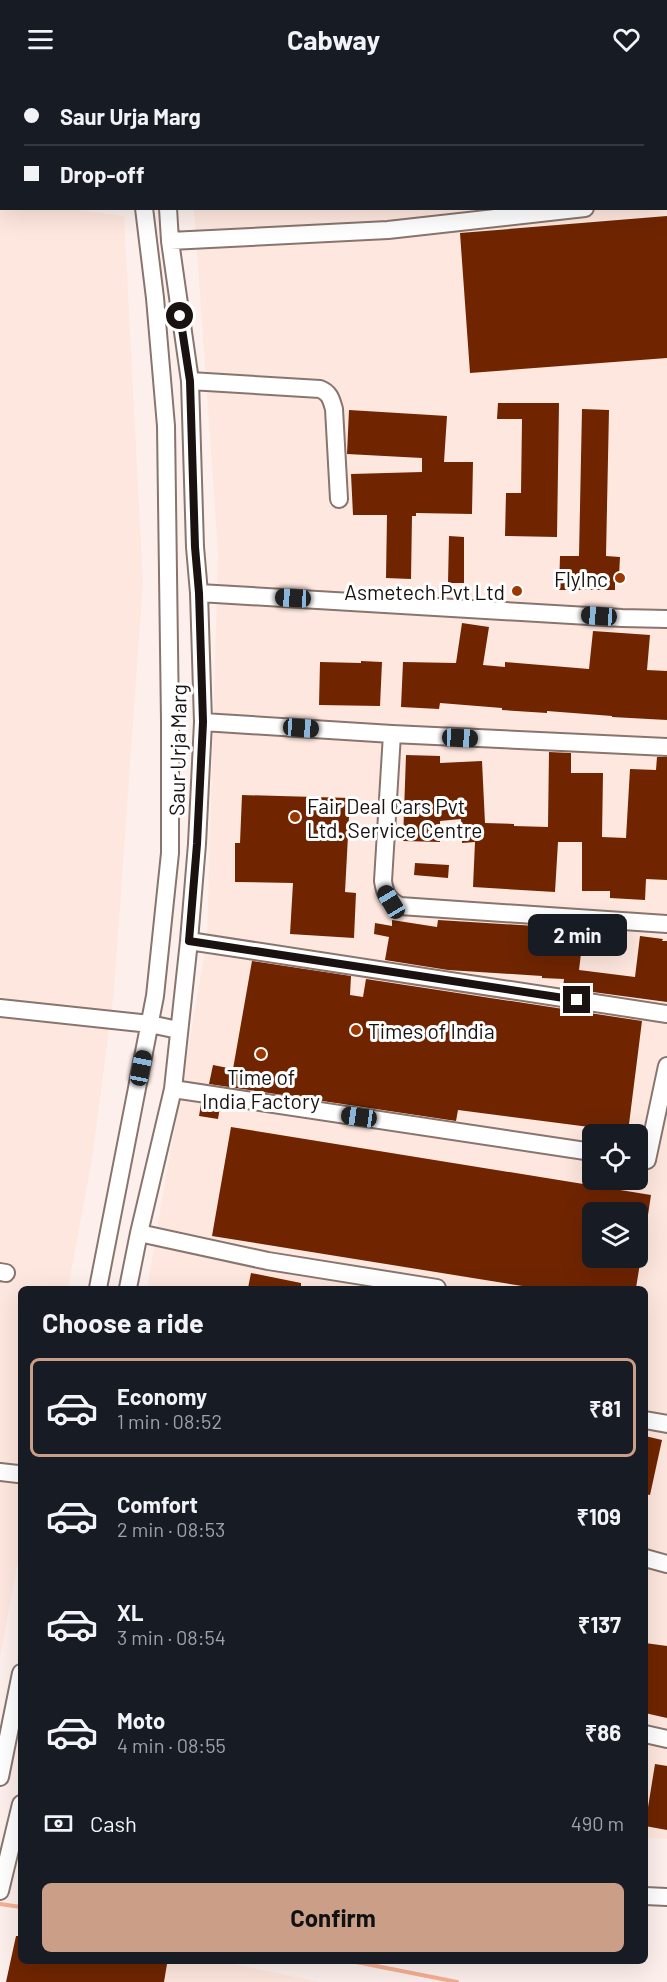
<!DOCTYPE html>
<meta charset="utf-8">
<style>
:root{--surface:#171b24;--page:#20242c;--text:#f1f3f6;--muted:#9ea1a6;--line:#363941;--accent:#ca9e87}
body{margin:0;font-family:Barlow,sans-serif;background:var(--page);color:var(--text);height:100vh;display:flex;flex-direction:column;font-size:22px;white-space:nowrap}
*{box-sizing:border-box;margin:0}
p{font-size:20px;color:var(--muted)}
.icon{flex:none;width:33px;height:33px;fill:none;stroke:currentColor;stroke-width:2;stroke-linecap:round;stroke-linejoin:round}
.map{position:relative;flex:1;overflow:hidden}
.panel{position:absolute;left:18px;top:1208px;width:630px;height:678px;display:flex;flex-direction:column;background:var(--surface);border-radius:9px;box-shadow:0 6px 24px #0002}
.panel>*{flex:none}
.guide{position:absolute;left:0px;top:0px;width:668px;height:132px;box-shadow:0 6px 24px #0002;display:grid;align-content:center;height:132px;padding:0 24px;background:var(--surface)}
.tools{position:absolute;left:582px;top:1046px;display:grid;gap:12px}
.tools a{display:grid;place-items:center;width:66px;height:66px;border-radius:9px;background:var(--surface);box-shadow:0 6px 24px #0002;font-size:30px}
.end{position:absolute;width:27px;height:27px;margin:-14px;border:8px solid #191210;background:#fff;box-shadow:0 0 0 3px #fff}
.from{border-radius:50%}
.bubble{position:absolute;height:42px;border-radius:9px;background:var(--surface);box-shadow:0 6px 24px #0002;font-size:20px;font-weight:700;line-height:42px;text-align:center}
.car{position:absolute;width:18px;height:36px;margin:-18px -9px;border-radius:8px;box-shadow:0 0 4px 2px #0007;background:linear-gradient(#222 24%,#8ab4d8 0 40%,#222 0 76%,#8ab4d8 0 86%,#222 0)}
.guide b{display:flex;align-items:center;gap:21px;height:57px;font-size:22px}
.guide b+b{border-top:2px solid var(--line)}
.guide i{width:15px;height:15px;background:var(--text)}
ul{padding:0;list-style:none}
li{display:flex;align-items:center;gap:18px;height:99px;margin:0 12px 9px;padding:0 12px;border:3px solid transparent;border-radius:9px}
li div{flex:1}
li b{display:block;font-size:22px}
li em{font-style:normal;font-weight:700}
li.selected{border-color:var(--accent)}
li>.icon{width:54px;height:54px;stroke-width:1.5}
h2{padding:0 24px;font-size:27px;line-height:72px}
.pay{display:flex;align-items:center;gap:15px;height:66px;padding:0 24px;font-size:22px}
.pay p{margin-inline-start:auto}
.primary-button{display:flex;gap:12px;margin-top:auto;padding:12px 24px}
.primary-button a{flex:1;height:69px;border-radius:9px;background:var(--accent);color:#111;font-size:24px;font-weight:700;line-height:69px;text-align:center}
header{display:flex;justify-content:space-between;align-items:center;height:78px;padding:0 24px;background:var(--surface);font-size:27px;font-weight:700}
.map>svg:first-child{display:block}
.built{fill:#fee7de;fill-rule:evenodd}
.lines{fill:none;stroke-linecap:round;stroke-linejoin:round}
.stream{stroke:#f6af94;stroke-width:4}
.building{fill:#702500}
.minor-casing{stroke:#88756e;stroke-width:20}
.minor{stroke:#fff;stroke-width:16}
.route{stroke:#191210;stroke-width:8}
.poi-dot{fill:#9b3700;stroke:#fff;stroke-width:2}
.labels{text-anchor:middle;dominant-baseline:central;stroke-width:6;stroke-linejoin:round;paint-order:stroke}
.poi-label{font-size:21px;fill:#191210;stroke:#fff;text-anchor:end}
.street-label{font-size:21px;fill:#191210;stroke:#fff}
</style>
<header><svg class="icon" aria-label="menu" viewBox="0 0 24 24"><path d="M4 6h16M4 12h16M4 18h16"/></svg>Cabway<svg class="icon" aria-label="heart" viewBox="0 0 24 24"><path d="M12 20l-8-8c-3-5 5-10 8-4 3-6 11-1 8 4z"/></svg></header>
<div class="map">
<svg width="667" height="1904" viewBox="0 0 667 1904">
<rect width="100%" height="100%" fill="#fdf0ec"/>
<!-- built -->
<path class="built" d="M 180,0 L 667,0 L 667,1761 L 645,1760 L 645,1210 L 147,1210 L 207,861 L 218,474 L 194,131 L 666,130 L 666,2 L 180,2 ZM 592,1056 L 638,1056 L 638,1101 L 592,1101 ZM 592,1134 L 638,1134 L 638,1179 L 592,1179 Z
M 0,119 L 1,119 L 2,130 L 73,131 L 124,138 L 143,504 L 114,913 L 92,1082 L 68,1210 L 21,1210 L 21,1466 L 0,1580 Z
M 26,1882 L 218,1883 L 320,1904 L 22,1904 Z"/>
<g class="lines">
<!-- stream -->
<path class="stream" d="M 0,1826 L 21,1829
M 346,1882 L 457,1904"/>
</g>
<!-- building -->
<path class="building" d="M 667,138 L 667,280 L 470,295 L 460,155 Z
M 498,325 L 559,325 L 557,459 L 505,458 L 506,415 L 521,415 L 522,341 L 497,341 Z
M 582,331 L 609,332 L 606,478 L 620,479 L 619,498 L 615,498 L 615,512 L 559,512 L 560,478 L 579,478 Z
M 349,332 L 447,338 L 444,384 L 473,384 L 472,436 L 416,435 L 416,438 L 412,438 L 411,501 L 386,500 L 387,437 L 353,437 L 351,396 L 422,394 L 422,380 L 347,376 Z
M 449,458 L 464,459 L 464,505 L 448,505 Z
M 462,545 L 489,549 L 483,587 L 505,589 L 505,584 L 589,591 L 593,553 L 650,557 L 647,592 L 667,593 L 667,642 L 612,639 L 612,638 L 547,633 L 547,635 L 502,632 L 502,630 L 440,625 L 439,631 L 401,629 L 403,584 L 456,585 Z
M 361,583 L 382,584 L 380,628 L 319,627 L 320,584 L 361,585 Z
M 549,674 L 571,675 L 571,695 L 603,695 L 602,759 L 626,760 L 630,691 L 656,692 L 657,679 L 667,679 L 667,802 L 646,801 L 645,822 L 610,820 L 610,813 L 582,813 L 582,764 L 558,764 L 555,814 L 473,809 L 475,764 L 462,765 L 461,741 L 440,743 L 440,764 L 403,763 L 406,677 L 440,678 L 440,685 L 482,683 L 485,745 L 514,746 L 514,748 L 548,749 Z
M 242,717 L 350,720 L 345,814 L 356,815 L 354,860 L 290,856 L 293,805 L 235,804 L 235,765 L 240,765 Z
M 415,785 L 449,787 L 448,800 L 414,797 Z
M 392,842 L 437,849 L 438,842 L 584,851 L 579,892 L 635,899 L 640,858 L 663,861 L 662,863 L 667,863 L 667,924 L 563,910 L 564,901 L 542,900 L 542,898 L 448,892 L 385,882 L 389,859 L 374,856 L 375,845 L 392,848 Z
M 252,883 L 351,898 L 350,917 L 363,919 L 366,901 L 642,943 L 628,1054 L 458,1032 L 456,1043 L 209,1006 L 213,987 L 233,991 Z
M 201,1026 L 220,1029 L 218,1041 L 199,1038 Z
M 231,1049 L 651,1117 L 644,1163 L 638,1162 L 638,1134 L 592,1134 L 592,1179 L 641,1179 L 636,1210 L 535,1210 L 212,1158 Z
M 251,1195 L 301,1205 L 301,1210 L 248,1210 Z
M 645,1358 L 662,1362 L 650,1417 L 645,1416 Z
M 645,1565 L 667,1568 L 667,1640 L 645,1635 Z
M 655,1686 L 667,1688 L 667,1752 L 645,1748 Z
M 16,1858 L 21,1858 L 21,1882 L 150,1882 L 167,1886 L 164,1904 L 6,1904 Z"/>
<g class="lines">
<!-- minor casing -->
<g class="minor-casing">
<path id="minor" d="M 129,0 L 129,2
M 148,0 L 148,2
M 0,94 L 2,94
M 666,122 L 667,122
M 170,163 L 388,152 L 585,130
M 190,303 L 320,311 C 330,315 331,321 334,331 L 339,421
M 199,515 L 622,540 L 667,541
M 203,644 L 392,656 L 667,669
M 392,656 L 383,803 C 385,816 388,822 400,828 L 667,846
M 189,863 L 667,936
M 0,930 L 150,946 L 178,952
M 173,1011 L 592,1074
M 638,1080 L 647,1082 L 667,988
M 139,1155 L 268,1183 L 437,1210
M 0,1194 L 6,1195
M 98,1210 L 155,918 L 170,775 L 170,643 L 166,348 L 155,220 L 144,130
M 128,1210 L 139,1155 L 173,1011 L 189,863 L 197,766 L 203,644 L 199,515 L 195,469 L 190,303 L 170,163 L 168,130
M 645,1342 L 667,1346
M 0,1394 L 18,1396
M 645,1480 L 667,1486
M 645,1656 L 667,1661
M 0,1699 L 21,1595
M 0,1813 L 21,1726
M 645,1818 L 667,1819"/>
</g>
<!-- minor -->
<use href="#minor" class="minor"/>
</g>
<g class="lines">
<!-- route -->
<path class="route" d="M 180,238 L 190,303 L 195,469 L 199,515 L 203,644 L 197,766 L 189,863 L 577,922"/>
</g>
<!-- markers -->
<g class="poi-dot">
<circle cx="620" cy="500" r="6"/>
<circle cx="517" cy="513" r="6"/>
<circle cx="295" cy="739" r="6"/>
<circle cx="356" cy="952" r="6"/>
<circle cx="261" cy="976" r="6"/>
</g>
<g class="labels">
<!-- poi labels -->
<g class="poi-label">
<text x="608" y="500">FlyInc</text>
<text x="505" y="513">Asmetech Pvt Ltd</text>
<text x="307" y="727" text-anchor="start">Fair Deal Cars Pvt<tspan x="307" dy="24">Ltd. Service Centre</tspan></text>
<text x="368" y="952" text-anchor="start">Times of India</text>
<text x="261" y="998" text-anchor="middle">Time of<tspan x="261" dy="24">India Factory</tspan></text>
</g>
<!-- street labels -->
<g class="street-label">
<text transform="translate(177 672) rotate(-89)">Saur Urja Marg</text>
</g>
</g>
</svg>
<div class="tools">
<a><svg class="icon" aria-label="locate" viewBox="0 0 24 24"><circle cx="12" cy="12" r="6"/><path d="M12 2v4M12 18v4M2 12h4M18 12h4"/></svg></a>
<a><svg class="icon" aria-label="layers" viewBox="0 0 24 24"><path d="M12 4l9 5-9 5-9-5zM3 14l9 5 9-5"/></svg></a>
</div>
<i class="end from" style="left:180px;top:238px"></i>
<i class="end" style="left:577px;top:922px"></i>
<div class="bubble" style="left:528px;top:836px;width:99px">2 min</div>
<i class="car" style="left:293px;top:520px;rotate:273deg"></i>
<i class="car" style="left:599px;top:538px;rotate:274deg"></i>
<i class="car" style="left:301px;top:650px;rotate:94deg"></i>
<i class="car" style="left:460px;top:660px;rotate:93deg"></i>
<i class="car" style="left:391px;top:824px;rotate:329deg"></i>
<i class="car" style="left:141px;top:990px;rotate:11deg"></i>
<i class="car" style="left:359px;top:1039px;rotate:278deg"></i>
<div class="guide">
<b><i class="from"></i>Saur Urja Marg</b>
<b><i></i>Drop-off</b>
</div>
<section class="panel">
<h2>Choose a ride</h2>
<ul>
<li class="selected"><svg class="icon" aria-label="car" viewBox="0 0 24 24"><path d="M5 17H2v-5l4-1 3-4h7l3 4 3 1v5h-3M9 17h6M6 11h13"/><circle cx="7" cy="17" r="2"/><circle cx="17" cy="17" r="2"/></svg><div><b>Economy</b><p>1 min · 08:52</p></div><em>₹81</em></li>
<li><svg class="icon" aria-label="car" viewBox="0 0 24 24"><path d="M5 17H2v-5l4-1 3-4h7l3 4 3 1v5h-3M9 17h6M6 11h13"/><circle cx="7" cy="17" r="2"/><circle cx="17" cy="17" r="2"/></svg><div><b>Comfort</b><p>2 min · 08:53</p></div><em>₹109</em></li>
<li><svg class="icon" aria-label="car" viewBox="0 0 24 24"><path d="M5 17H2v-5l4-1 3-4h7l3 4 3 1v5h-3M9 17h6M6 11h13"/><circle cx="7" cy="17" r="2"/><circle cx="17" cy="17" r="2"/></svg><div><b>XL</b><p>3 min · 08:54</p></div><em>₹137</em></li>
<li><svg class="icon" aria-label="car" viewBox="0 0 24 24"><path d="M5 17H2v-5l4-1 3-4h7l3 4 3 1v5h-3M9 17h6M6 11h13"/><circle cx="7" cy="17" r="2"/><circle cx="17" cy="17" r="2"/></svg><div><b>Moto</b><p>4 min · 08:55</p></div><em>₹86</em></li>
</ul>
<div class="pay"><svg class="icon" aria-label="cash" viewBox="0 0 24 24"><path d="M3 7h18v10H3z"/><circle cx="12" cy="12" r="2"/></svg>Cash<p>490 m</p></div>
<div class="primary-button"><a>Confirm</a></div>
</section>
</div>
